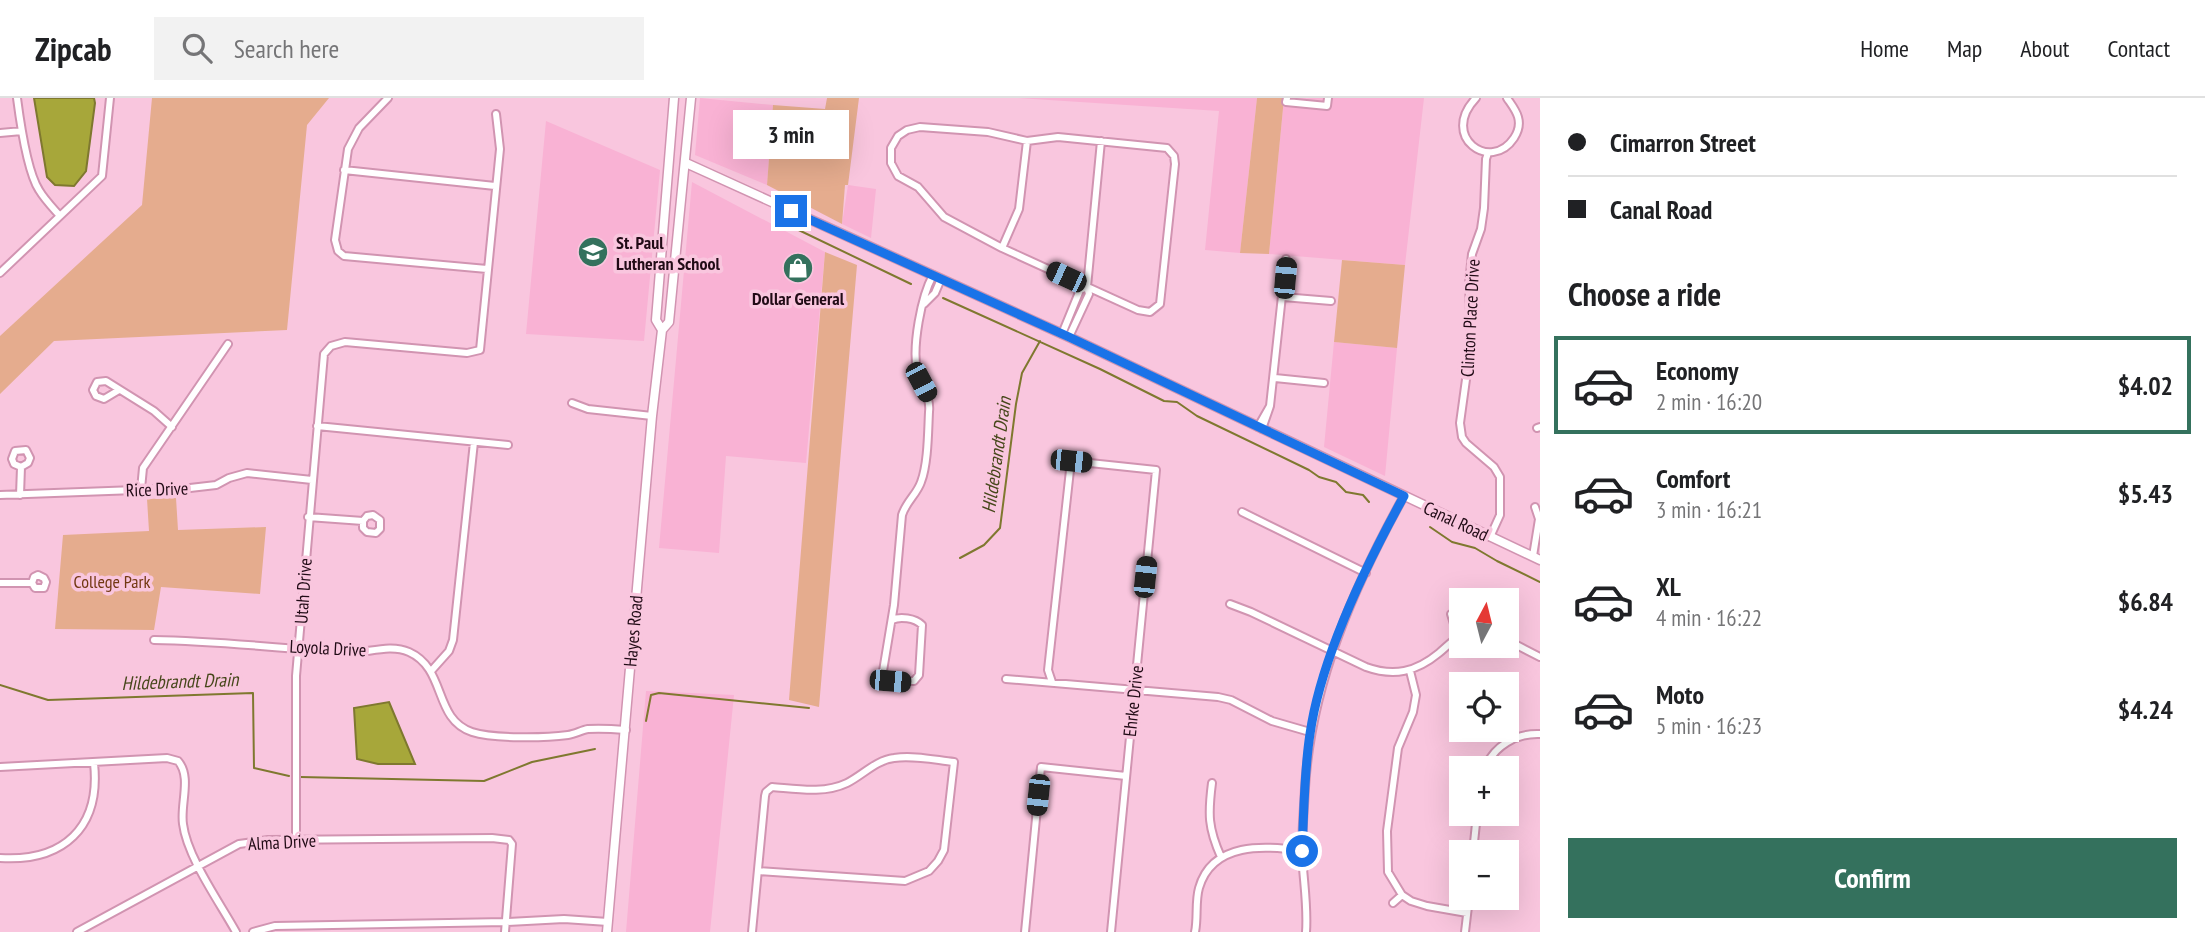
<!DOCTYPE html>
<meta charset="utf-8">
<style>
:root{--surface:#fff;--page:#f2f2f2;--text:#202124;--muted:#757577;--line:#e0e0e0;--accent:#34715d}
body{margin:0;font-family:"PT Sans Narrow",sans-serif;background:var(--page);color:var(--text);height:100vh;display:flex;flex-direction:column;font-size:26px;white-space:nowrap}
*{box-sizing:border-box;margin:0}
p{font-size:23px;color:var(--muted)}
.icon{flex:none;width:38px;height:38px;fill:none;stroke:currentColor;stroke-width:2;stroke-linecap:round;stroke-linejoin:round}
.map{position:relative;flex:1;overflow:hidden}
.drawer{display:flex;flex-direction:column;background:var(--surface);width:665px}
.drawer>*{flex:none}
.hud{display:grid;align-content:center;height:154px;padding:0 28px;background:var(--surface)}
.needle{width:46px;rotate:7deg}
.controls{position:absolute;left:1449px;top:490px;display:grid;gap:14px}
.controls a{display:grid;place-items:center;width:70px;height:70px;border-radius:0px;background:var(--surface);box-shadow:0 7px 28px #0002;font-size:35px}
.end{position:absolute;width:32px;height:32px;margin:-16px;border:9px solid #1a73e8;background:#fff;box-shadow:0 0 0 4px #fff}
.from{border-radius:50%}
.bubble{position:absolute;height:49px;border-radius:0px;background:var(--surface);box-shadow:0 7px 28px #0002;font-size:23px;font-weight:700;line-height:49px;text-align:center}
.car{position:absolute;width:21px;height:42px;margin:-21px -10px;border-radius:9px;box-shadow:0 0 5px 2px #0007;background:linear-gradient(#222 24%,#8ab4d8 0 40%,#222 0 76%,#8ab4d8 0 86%,#222 0)}
.hud b{display:flex;align-items:center;gap:24px;height:66px;font-size:26px}
.hud b+b{border-top:2px solid var(--line)}
.hud i{width:18px;height:18px;background:var(--text)}
ul{padding:0;list-style:none}
li{display:flex;align-items:center;gap:21px;height:98px;margin:0 14px 10px;padding:0 14px;border:4px solid transparent;border-radius:0px}
li div{flex:1}
li b{display:block;font-size:26px}
li em{font-style:normal;font-weight:700}
li.active{border-color:var(--accent)}
li>.icon{width:63px;height:63px;stroke-width:1.5}
h2{padding:0 28px;font-size:32px;line-height:84px}
.button{display:flex;gap:14px;margin-top:auto;padding:14px 28px}
.button a{flex:1;height:80px;border-radius:0px;background:var(--accent);color:#fff;font-size:28px;font-weight:700;line-height:80px;text-align:center}
header{display:flex;align-items:center;gap:42px;box-sizing:border-box;height:98px;padding:0 35px;background:var(--surface);border-bottom:2px solid var(--line)}
header strong{font-size:33px}
nav{display:flex;gap:38px;margin-inline-start:auto;font-size:24px}
.search{width:490px;height:63px;background:var(--page);display:flex;align-items:center;gap:18px;box-sizing:border-box;padding:0 24px;border-radius:0px;color:var(--muted);font-size:26px}
main{display:flex;flex:1;min-height:0}
.map>svg:first-child{display:block}
.built{fill:#f9b2d4}
.green{fill:#e5ac8e}
.water{fill:#a7a73a;stroke:#7f782f;stroke-width:2}
.lines{fill:none;stroke-linecap:round;stroke-linejoin:round}
.stream{stroke:#7f782f;stroke-width:2}
.minor-casing{stroke:#d194b1;stroke-width:10}
.tertiary-casing{stroke:#d194b1;stroke-width:11}
.minor{stroke:#fff;stroke-width:6}
.tertiary{stroke:#fff;stroke-width:8}
.route{stroke:#1a73e8;stroke-width:9}
.labels{text-anchor:middle;dominant-baseline:central;stroke-width:7;stroke-linejoin:round;paint-order:stroke}
.poi-label{font-size:18px;font-weight:bold;fill:#210b16;stroke:#f9c6de;text-anchor:start}
.street-label{font-size:18px;fill:#210b16;stroke:#f9c6de}
.park-label{font-size:18px;fill:#723812;stroke:#f9c6de}
.water-label{font-size:19px;font-style:italic;fill:#47471b;stroke:#f9c6de}
</style>
<header>
<strong>Zipcab</strong>
<div class="search"><svg class="icon" aria-label="search" viewBox="0 0 24 24"><circle cx="10" cy="10" r="6"/><path d="M15 15l6 6"/></svg>Search here</div>
<nav><a>Home</a><a>Map</a><a>About</a><a>Contact</a></nav>
</header>
<main>
<div class="map">
<svg width="1540" height="834" viewBox="0 0 1540 834">
<rect width="100%" height="100%" fill="#f9c6de"/>
<!-- built -->
<path class="built" d="M 700,0 L 773,7 L 767,87 L 695,57 Z
M 1018,0 L 1257,0 L 1240,155 L 1205,152 L 1219,13 Z
M 1284,0 L 1424,0 L 1405,167 L 1269,156 Z
M 546,23 L 660,72 L 644,243 L 526,236 Z
M 692,84 L 825,154 L 806,365 L 726,358 L 719,455 L 659,450 Z
M 848,87 L 876,91 L 871,140 L 842,126 Z
M 1334,244 L 1397,250 L 1385,378 L 1324,349 Z
M 646,593 L 734,597 L 710,834 L 626,834 Z"/>
<!-- green -->
<path class="green" d="M 152,0 L 329,0 L 307,27 L 287,232 L 54,243 L 0,296 L 0,238 L 142,107 Z
M 827,0 L 859,0 L 848,87 L 845,87 L 842,126 L 767,87 L 773,7 L 825,11 Z
M 1257,0 L 1284,0 L 1269,156 L 1240,155 Z
M 825,154 L 857,167 L 819,609 L 789,602 Z
M 1342,162 L 1405,167 L 1397,250 L 1334,244 Z
M 176,400 L 178,432 L 266,429 L 260,496 L 161,489 L 154,532 L 55,531 L 63,437 L 149,433 L 147,401 Z"/>
<!-- water -->
<path class="water" d="M 34,0 L 94,0 L 95,5 L 86,73 L 74,88 L 55,87 L 47,79 Z
M 389,604 L 415,666 L 378,666 L 357,661 L 354,610 Z"/>
<g class="lines">
<!-- stream -->
<path class="stream" d="M 784,125 L 911,186
M 943,200 L 1100,271 L 1164,303 L 1177,304 L 1197,318 L 1309,372 L 1319,379 L 1336,384 L 1346,394 L 1363,397 L 1369,404
M 1430,429 L 1452,444 L 1475,450 L 1497,463 L 1540,484
M 960,460 L 984,447 L 1000,430 L 1016,306 L 1022,275 L 1040,243
M 0,587 L 48,602 L 253,595 L 254,670 L 289,678
M 646,623 L 651,597 L 659,595 L 809,610
M 300,679 L 484,683 L 532,664 L 595,651"/>
<!-- minor casing -->
<g class="minor-casing">
<path id="minor" d="M 17,0 C 20,23 27,73 39,92 C 45,102 53,110 60,118
M 388,0 L 359,30 L 348,51 L 335,142 L 338,153 L 344,158 L 487,171
M 1287,0 L 1286,4 L 1327,8 L 1328,0
M 1476,0 C 1439,39 1491,75 1514,40 C 1518,34 1520,26 1518,19 C 1516,12 1511,6 1507,0
M 920,29 L 988,34 L 1027,43 L 1058,39 L 1167,50 L 1174,58 L 1175,66 L 1160,206 L 1150,214 L 1138,212 L 1002,150 L 944,119 L 918,89 L 898,78 L 891,65 L 891,50 L 898,38 L 907,32 Z
M 0,35 L 22,33
M 1488,55 L 1486,61 L 1484,110 L 1481,131 L 1472,156 L 1469,185 L 1471,245 L 1460,325 L 1462,339 L 1466,345 L 1494,369 L 1500,379 L 1500,417 L 1490,439
M 344,72 L 495,88
M 1002,150 L 1019,111 L 1027,43
M 0,175 L 102,78 L 110,0
M 1087,189 L 1101,43
M 1283,199 L 1331,203
M 924,206 L 935,195 L 941,181
M 1062,236 L 1080,192 L 1087,189 L 1089,196 L 1069,239
M 1275,280 L 1324,285
M 119,292 L 104,301 L 96,298 L 93,292 L 97,284 L 106,283 L 154,313 L 172,329
M 572,305 L 588,311 L 652,318
M 1270,308 L 1286,161
M 317,328 L 508,347
M 1258,329 L 1270,308 L 1262,331
M 1537,330 L 1540,329
M 141,391 L 143,370 L 228,246
M 0,397 L 190,390 L 216,387 L 229,380 L 247,375 L 312,382
M 20,397 L 21,369 L 28,365 L 30,360 L 26,352 L 15,353 L 12,361 L 14,366 L 21,369
M 1242,414 L 1366,475
M 308,419 L 363,423 L 367,418 L 373,417 L 380,422 L 380,431 L 376,435 L 367,434 L 363,430 L 363,423
M 1533,458 L 1539,421 L 1535,409
M 0,485 L 32,485 L 35,490 L 44,490 L 46,484 L 44,480 L 38,477 L 34,479 L 32,485
M 1230,506 L 1251,514 L 1366,569 C 1394,579 1416,574 1439,555 C 1446,549 1453,542 1461,537
M 1451,516 L 1458,539
M 892,522 C 900,518 915,520 922,527 L 919,577 L 914,583 L 890,583 L 886,580 L 883,573 L 894,507 L 902,417 C 906,404 917,396 921,384 C 928,366 928,334 929,314 C 931,298 920,287 917,273 C 912,248 921,199 933,177
M 154,542 C 218,543 282,550 346,555 C 366,556 389,545 409,554 C 447,571 433,621 472,634 C 494,641 545,640 568,637 C 575,636 582,632 588,631 C 601,630 614,631 626,632
M 1507,542 L 1540,559
M 432,572 L 449,553 L 453,542 L 474,344
M 1410,573 L 1416,597 L 1413,614 L 1398,650 L 1387,733 L 1388,774 L 1402,797 L 1411,803 L 1427,808 L 1467,815
M 1006,581 L 1218,599 L 1231,602 L 1272,623 L 1310,634
M 1052,584 L 1048,572 L 1071,363 L 1156,372 L 1111,834
M 0,669 L 167,660 L 178,663 C 192,679 180,706 183,726 C 187,759 220,805 236,834
M 1485,670 C 1494,648 1516,635 1540,636
M 1212,685 C 1208,716 1208,730 1221,759
M 296,742 L 296,578 L 324,256 L 331,248 L 345,244 L 467,255 L 480,252 L 500,51 L 496,16
M 1473,754 L 1477,716
M 0,760 C 63,764 101,730 94,665
M 1393,805 L 1402,797
M 77,834 L 239,746 L 268,742 L 492,740 L 509,742 L 512,746 L 505,834
M 253,834 L 275,828 L 506,824 L 564,821 L 608,824
M 752,834 L 765,698 L 766,694 L 772,689 C 797,691 824,696 847,685 C 863,677 876,662 894,660 C 914,657 935,662 954,664 L 944,752 L 938,763 L 929,773 L 905,783 L 758,773
M 1025,834 L 1041,669 L 1126,678
M 1195,834 C 1198,820 1195,804 1199,790 C 1212,744 1265,747 1302,753
M 1306,834 C 1308,807 1303,781 1302,754 C 1302,733 1304,711 1305,690 C 1311,586 1354,488 1404,398
M 1465,834 L 1469,800"/>
</g>
<!-- tertiary casing -->
<g class="tertiary-casing">
<path id="tertiary" d="M 686,65 L 1069,239 L 1540,462
M 662,232 L 669,224 L 691,0
M 607,834 L 652,318 L 662,232 L 656,222 L 674,0"/>
</g>
<!-- minor -->
<use href="#minor" class="minor"/>
<!-- tertiary -->
<use href="#tertiary" class="tertiary"/>
</g>
<g class="lines">
<!-- route -->
<path class="route" d="M 791,113 L 1069,239 L 1404,398 C 1366,467 1321,558 1310,636 C 1304,674 1304,714 1302,753"/>
</g>
<!-- icons -->
<defs>
<g id="school-disc" transform="scale(1.575)"><circle r="9.5" fill="#34715d" stroke="#f9c6de"/><path d="M0-5L7-2L0 1L-7-2ZM-4 1L0 2.5L4 1V4Q0 6-4 4Z" fill="#fff"/></g>
<g id="shop-disc" transform="scale(1.575)"><circle r="9.5" fill="#34715d" stroke="#f9c6de"/><path d="M-5-2.5h2.3a2.7 3.5 0 0 1 5.4 0H5L5.5 6h-11ZM-1.5-2.5h3a1.5 2.3 0 0 0-3 0Z" fill="#fff"/></g>
</defs>
<g fill-rule="evenodd">
<use href="#school-disc" x="593" y="154"/>
<use href="#shop-disc" x="798" y="170"/>
</g>
<g class="labels">
<!-- poi labels -->
<g class="poi-label">
<text x="616" y="144">St. Paul<tspan x="616" dy="21">Lutheran School</tspan></text>
<text x="798" y="200" text-anchor="middle">Dollar General</text>
</g>
<!-- street labels -->
<g class="street-label">
<text transform="translate(1470 220) rotate(-87)">Clinton Place Drive</text>
<text transform="translate(157 391) rotate(-2)">Rice Drive</text>
<text transform="translate(1456 423) rotate(25)">Canal Road</text>
<text transform="translate(303 493) rotate(-86)">Utah Drive</text>
<text transform="translate(633 533) rotate(-85)">Hayes Road</text>
<text transform="translate(328 550) rotate(3)">Loyola Drive</text>
<text transform="translate(1133 603) rotate(-84)">Ehrke Drive</text>
<text transform="translate(282 744) rotate(-3)">Alma Drive</text>
</g>
<!-- park labels -->
<g class="park-label">
<text x="112" y="483">College Park</text>
</g>
<!-- water labels -->
<g class="water-label">
<text transform="translate(996 357) rotate(-82)">Hildebrandt Drain</text>
<text transform="translate(180 583) rotate(-2)">Hildebrandt Drain</text>
</g>
</g>
</svg>
<div class="controls">
<a><svg class="needle" viewBox="-14 -14 28 28"><path d="M0-13l5 13h-10z" fill="#e53935"/><path d="M0 13l5-13h-10z" fill="#757577"/></svg></a>
<a><svg class="icon" aria-label="locate" viewBox="0 0 24 24"><circle cx="12" cy="12" r="6"/><path d="M12 2v4M12 18v4M2 12h4M18 12h4"/></svg></a>
<a>+</a>
<a>−</a>
</div>
<i class="end from" style="left:1302px;top:753px"></i>
<i class="end" style="left:791px;top:113px"></i>
<div class="bubble" style="left:733px;top:12px;width:116px">3 min</div>
<i class="car" style="left:1066px;top:179px;rotate:295deg"></i>
<i class="car" style="left:1285px;top:180px;rotate:5deg"></i>
<i class="car" style="left:921px;top:284px;rotate:152deg"></i>
<i class="car" style="left:1071px;top:363px;rotate:96deg"></i>
<i class="car" style="left:1145px;top:479px;rotate:6deg"></i>
<i class="car" style="left:890px;top:583px;rotate:95deg"></i>
<i class="car" style="left:1038px;top:697px;rotate:186deg"></i>
</div>
<section class="drawer">
<div class="hud">
<b><i class="from"></i>Cimarron Street</b>
<b><i></i>Canal Road</b>
</div>
<h2>Choose a ride</h2>
<ul>
<li class="active"><svg class="icon" aria-label="car" viewBox="0 0 24 24"><path d="M5 17H2v-5l4-1 3-4h7l3 4 3 1v5h-3M9 17h6M6 11h13"/><circle cx="7" cy="17" r="2"/><circle cx="17" cy="17" r="2"/></svg><div><b>Economy</b><p>2 min · 16:20</p></div><em>$4.02</em></li>
<li><svg class="icon" aria-label="car" viewBox="0 0 24 24"><path d="M5 17H2v-5l4-1 3-4h7l3 4 3 1v5h-3M9 17h6M6 11h13"/><circle cx="7" cy="17" r="2"/><circle cx="17" cy="17" r="2"/></svg><div><b>Comfort</b><p>3 min · 16:21</p></div><em>$5.43</em></li>
<li><svg class="icon" aria-label="car" viewBox="0 0 24 24"><path d="M5 17H2v-5l4-1 3-4h7l3 4 3 1v5h-3M9 17h6M6 11h13"/><circle cx="7" cy="17" r="2"/><circle cx="17" cy="17" r="2"/></svg><div><b>XL</b><p>4 min · 16:22</p></div><em>$6.84</em></li>
<li><svg class="icon" aria-label="car" viewBox="0 0 24 24"><path d="M5 17H2v-5l4-1 3-4h7l3 4 3 1v5h-3M9 17h6M6 11h13"/><circle cx="7" cy="17" r="2"/><circle cx="17" cy="17" r="2"/></svg><div><b>Moto</b><p>5 min · 16:23</p></div><em>$4.24</em></li>
</ul>
<div class="button"><a>Confirm</a></div>
</section>
</main>
